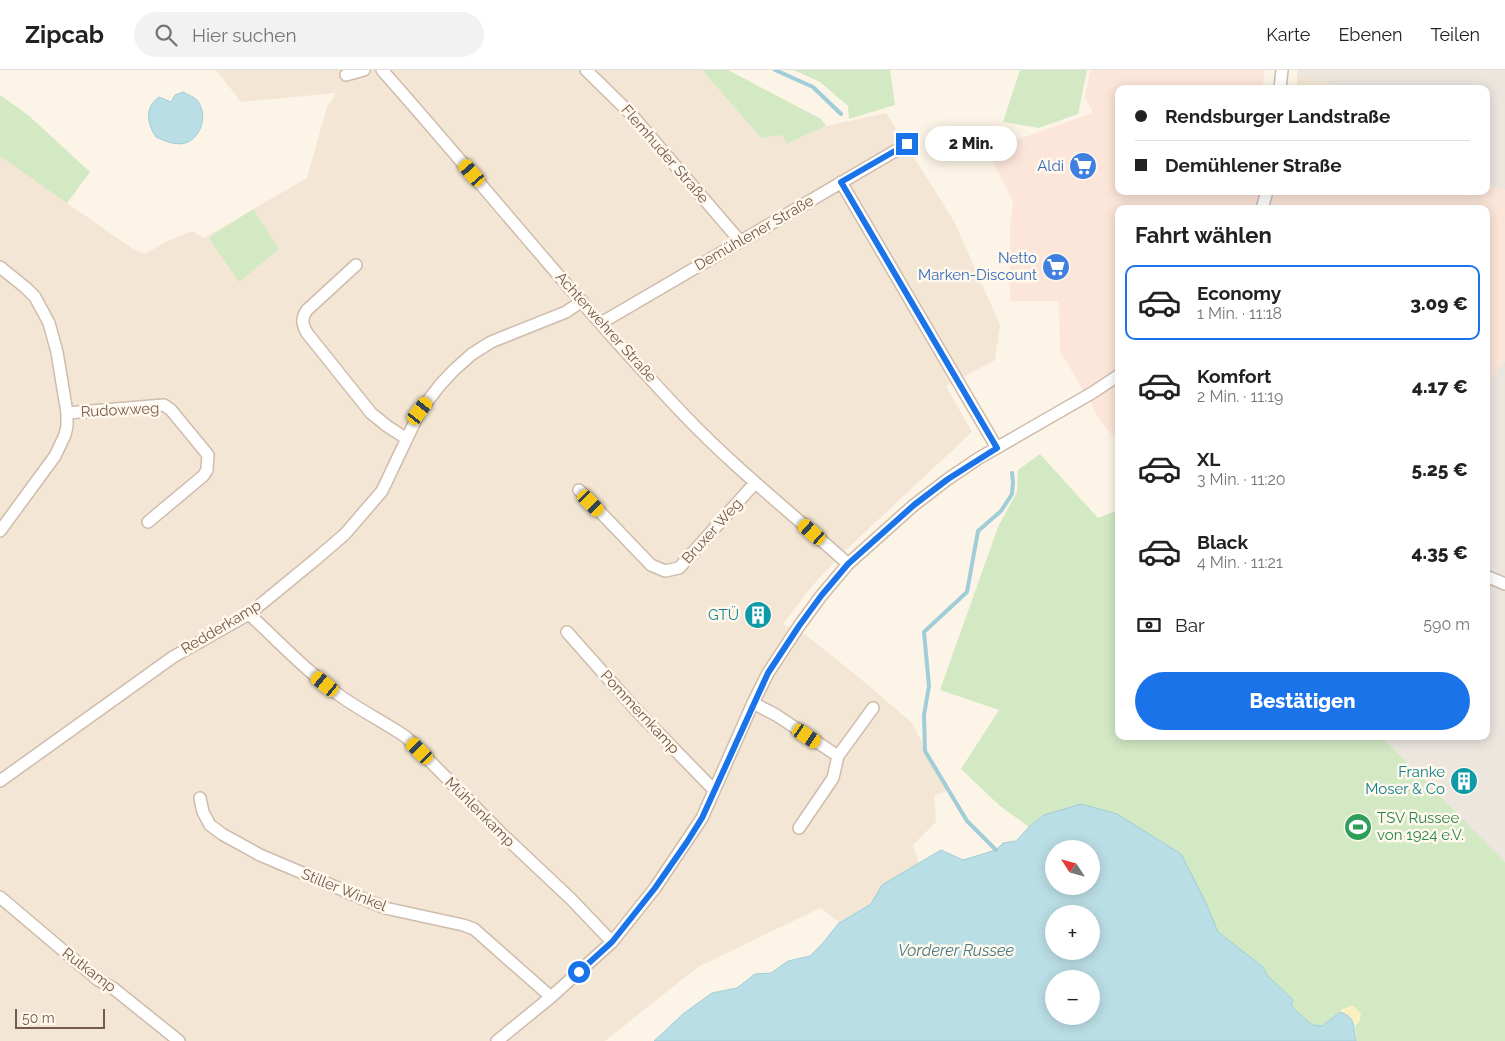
<!DOCTYPE html>
<html lang="de">
<meta charset="utf-8">
<style>
:root{--surface:#fff;--page:#f2f2f2;--text:#222;--muted:#767676;--line:#e0e0e0;--accent:#1a73e8}
body{margin:0;font-family:Raleway,sans-serif;background:var(--page);color:var(--text);height:100vh;display:flex;flex-direction:column;font-size:19px;white-space:nowrap}
*{box-sizing:border-box;margin:0}
p{font-size:16px;color:var(--muted)}
.icon{flex:none;width:28px;height:28px;fill:none;stroke:currentColor;stroke-width:2;stroke-linecap:round;stroke-linejoin:round}
.map{position:relative;flex:1;overflow:hidden}
.panel{position:absolute;left:1115px;top:135px;width:375px;height:535px;display:flex;flex-direction:column;background:var(--surface);border-radius:10px;box-shadow:0 2px 12px #0003}
.panel>*{flex:none}
.banner{position:absolute;left:1115px;top:15px;width:375px;height:110px;border-radius:10px;box-shadow:0 2px 12px #0003;display:grid;align-content:center;height:110px;padding:0 20px;background:var(--surface)}
.needle{width:32px;rotate:306deg}
.tools{position:absolute;left:1045px;top:770px;display:grid;gap:10px}
.tools a{display:grid;place-items:center;width:55px;height:55px;border-radius:50%;background:var(--surface);box-shadow:0 2px 12px #0003;font-size:25px}
.scale{position:absolute;left:15px;bottom:12px;width:90px;box-sizing:border-box;padding-left:5px;border:2px solid #755b4b;border-top:0;font-size:14px;line-height:18px;white-space:nowrap;color:#755b4b;-webkit-text-stroke:4px #fff8ec;paint-order:stroke}
.end{position:absolute;width:22px;height:22px;margin:-11px;border:6px solid #1a73e8;background:#fff;box-shadow:0 0 0 2px #fff}
.from{border-radius:50%}
.bubble{position:absolute;height:35px;border-radius:18px;background:var(--surface);box-shadow:0 2px 12px #0003;font-size:16px;font-weight:800;line-height:35px;text-align:center}
.car{position:absolute;width:15px;height:30px;margin:-15px -8px;border-radius:6px;box-shadow:0 0 4px 1px #0007;background:linear-gradient(#f5c518 24%,#345 0 40%,#f5c518 0 76%,#345 0 86%,#f5c518 0)}
.banner b{display:flex;align-items:center;gap:18px;height:48px;font-size:19px}
.banner b+b{border-top:1px solid var(--line)}
.banner i{width:12px;height:12px;background:var(--text)}
ul{padding:0;list-style:none}
li{display:flex;align-items:center;gap:15px;height:75px;margin:0 10px 8px;padding:0 10px;border:2px solid transparent;border-radius:10px}
li div{flex:1}
li b{display:block;font-size:19px}
li em{font-style:normal;font-weight:800}
li.selected{border-color:var(--accent)}
li>.icon{width:45px;height:45px;stroke-width:1.5}
h2{padding:0 20px;font-size:22px;line-height:60px}
.pay{display:flex;align-items:center;gap:12px;height:55px;padding:0 20px;font-size:19px}
.pay p{margin-inline-start:auto}
.cta{display:flex;gap:10px;margin-top:auto;padding:10px 20px}
.cta a{flex:1;height:58px;border-radius:30px;background:var(--accent);color:#fff;font-size:20px;font-weight:800;line-height:58px;text-align:center}
header{display:flex;align-items:center;gap:30px;box-sizing:border-box;height:70px;padding:0 25px;background:var(--surface);border-bottom:1px solid var(--line)}
header strong{font-size:24px}
nav{display:flex;gap:28px;margin-inline-start:auto;font-size:18px}
.search{width:350px;height:45px;background:var(--page);display:flex;align-items:center;gap:12px;box-sizing:border-box;padding:0 18px;border-radius:28px;color:var(--muted);font-size:19px}
.map>svg:first-child{display:block}
.residential{fill:#f3e6d4}
.commercial{fill:#fce5d9}
.industrial{fill:#ece6df}
.green{fill:#d2e9c4}
.sand{fill:#fbf0c1}
.water{fill:#badee5;stroke:#a0cdd7;fill-rule:evenodd}
.lines{fill:none;stroke-linecap:round;stroke-linejoin:round}
.stream{stroke:#a0cdd7;stroke-width:4}
.minor-casing{stroke:#cebcac;stroke-width:14}
.minor{stroke:#fff;stroke-width:11}
.route{stroke:#1a73e8;stroke-width:6}
.labels{text-anchor:middle;dominant-baseline:central;stroke-width:5;stroke-linejoin:round;paint-order:stroke}
.street-label{font-size:15px;fill:#755b4b;stroke:#fff8ec}
.shop-label{font-size:15px;fill:#366cbe;stroke:#fff8ec;text-anchor:end}
.culture-label{font-size:15px;fill:#0d838f;stroke:#fff8ec;text-anchor:end}
.leisure-label{font-size:15px;fill:#27864d;stroke:#fff8ec;text-anchor:start}
.water-label{font-size:16px;font-style:italic;fill:#457a88;stroke:#fff8ec}
</style>
<header>
<strong>Zipcab</strong>
<div class="search"><svg class="icon" aria-label="search" viewBox="0 0 24 24"><circle cx="10" cy="10" r="6"/><path d="M15 15l6 6"/></svg>Hier suchen</div>
<nav><a>Karte</a><a>Ebenen</a><a>Teilen</a></nav>
</header>
<div class="map">
<svg width="1505" height="971" viewBox="0 0 1505 971">
<rect width="100%" height="100%" fill="#fcf4e6"/>
<!-- residential -->
<path class="residential" d="M 216,0 L 702,0 L 761,68 L 782,64 L 788,74 L 826,56 L 886,43 L 954,151 L 1000,255 L 995,290 L 946,316 L 972,362 L 850,476 L 812,516 L 783,554 L 807,566 L 856,605 L 912,653 L 947,721 L 934,726 L 936,752 L 913,775 L 919,794 L 882,815 L 871,834 L 839,852 L 820,838 L 698,897 L 605,971 L 0,971 L 0,25 L 90,102 L 67,133 L 133,179 L 144,184 L 170,170 L 192,161 L 204,168 L 307,108 L 327,37 L 336,23 L 241,32 Z
M 1297,5 L 1347,19 L 1297,19 Z"/>
<!-- commercial -->
<path class="commercial" d="M 1090,0 L 1265,0 L 1262,19 L 1119,19 L 1119,121 L 1486,121 L 1486,114 L 1505,120 L 1505,290 L 1486,315 L 1486,139 L 1119,139 L 1119,373 L 1099,349 L 1093,337 L 1060,281 L 1059,231 L 1010,231 L 1010,159 L 1013,132 L 987,80 L 1093,43 L 1085,27 Z"/>
<!-- industrial -->
<path class="industrial" d="M 1298,0 L 1505,0 L 1505,120 L 1486,114 L 1486,19 L 1347,19 L 1297,5 Z
M 1505,290 L 1505,792 L 1381,666 L 1486,666 L 1486,315 Z"/>
<!-- green -->
<path class="green" d="M 702,0 L 728,0 L 821,49 L 826,56 L 787,74 L 782,65 L 761,68 Z
M 794,0 L 890,0 L 895,35 L 849,49 L 848,36 L 820,12 Z
M 1020,0 L 1087,0 L 1078,44 L 1039,58 L 1003,52 Z
M 0,25 L 28,45 L 90,102 L 67,133 L 0,86 Z
M 253,139 L 279,179 L 239,212 L 209,168 Z
M 1040,384 L 1098,448 L 1119,440 L 1119,666 L 1381,666 L 1505,792 L 1505,971 L 1356,971 L 1355,956 L 1360,950 L 1344,938 L 1322,956 L 1312,955 L 1291,936 L 1293,930 L 1267,905 L 1262,897 L 1218,862 L 1206,833 L 1117,744 L 1081,734 L 1044,745 L 1029,757 L 1000,736 L 961,699 L 999,640 L 940,620 L 998,457 L 1017,422 L 1018,400 Z"/>
<!-- sand -->
<path class="sand" d="M 1349,936 L 1354,936 L 1361,944 L 1360,950 L 1355,956 L 1351,949 L 1340,942 Z"/>
<!-- water -->
<path class="water" d="M 183,22 C 187,24 194,27 197,30 C 208,44 202,65 188,72 C 178,77 165,71 156,67 C 147,53 144,38 159,27 L 171,32 L 175,25 Z
M 1081,734 L 1117,744 L 1181,784 L 1206,833 L 1218,862 L 1263,897 L 1267,905 L 1293,930 L 1291,936 L 1312,955 L 1322,956 L 1340,942 C 1358,948 1352,958 1356,971 L 654,971 L 683,944 L 712,923 L 737,918 L 755,904 L 771,903 L 788,891 L 810,886 L 822,874 L 839,853 L 871,834 L 882,815 L 941,780 L 963,790 L 996,780 L 1003,773 L 1016,771 L 1029,757 L 1044,745 ZM 1054,779 L 1091,779 L 1091,816 L 1054,816 ZM 1054,844 L 1091,844 L 1091,881 L 1054,881 ZM 1054,909 L 1091,909 L 1091,946 L 1054,946 Z"/>
<g class="lines">
<!-- stream -->
<path class="stream" d="M 775,0 L 813,17 L 841,44
M 996,780 L 967,751 L 925,681 L 924,645 L 929,616 L 924,562 L 967,522 L 978,461 L 1001,441 L 1012,424 L 1013,412 L 1012,403"/>
<!-- minor casing -->
<g class="minor-casing">
<path id="minor" d="M 382,0 C 484,115 580,236 686,347 C 737,400 794,445 848,494
M 586,0 L 631,44 L 740,171
M 346,5 L 364,0
M 1280,19 L 1282,0
M 841,112 L 997,378
M 1262,139 L 1267,121
M 356,195 L 307,240 C 301,249 302,254 307,263 L 371,343 L 387,356 L 407,369
M 0,197 L 26,218 L 35,227 L 49,253 L 57,282 L 67,343 L 67,356 L 65,365 L 55,386 L 0,461
M 601,253 L 907,74
M 67,343 L 164,335 L 171,340 L 208,385 L 207,400 L 203,406 L 148,452
M 579,420 L 651,495 L 665,501 L 679,498 L 755,413
M 1486,506 L 1505,514
M 249,544 C 277,570 304,599 335,622 C 357,639 383,651 406,667 L 502,764 L 571,829 L 612,872
M 567,562 L 637,641 L 714,720
M 753,633 L 776,645 L 838,686
M 0,711 L 173,587 L 249,544 L 316,489 L 345,464 L 382,421 L 420,341 L 440,315 L 454,300 L 472,284 L 491,272 L 566,242 L 582,231
M 200,728 L 203,742 L 210,755 L 222,764 L 260,785 L 385,838 L 463,855 L 474,859 L 551,927
M 799,758 L 833,708 L 838,686 L 873,638
M 0,827 L 98,910 L 113,918 L 179,971
M 497,971 L 551,927 L 612,872 L 655,818 L 702,748 L 753,633 L 768,603 L 799,556 L 821,526 L 848,494 L 914,435 L 948,409 L 979,388 L 1092,323 L 1119,305"/>
</g>
<!-- minor -->
<use href="#minor" class="minor"/>
</g>
<g class="lines">
<!-- route -->
<path class="route" d="M 579,902 L 612,872 L 655,818 L 687,772 L 702,748 L 768,603 L 799,556 L 821,526 L 848,494 L 914,435 L 948,409 L 997,378 L 841,112 L 907,74"/>
</g>
<!-- icons -->
<defs>
<g id="supermarket-disc" transform="scale(1.4375)"><circle r="9.5" fill="#3f7fe0" stroke="#fff8ec"/><path d="M-6-5.5h2.5l.6 2H6L4.5 2H-2.5L-4.4-4H-6ZM-1.5 3.2a1.3 1.3 0 1 0 .1 0ZM3 3.2a1.3 1.3 0 1 0 .1 0Z" fill="#fff"/></g>
<g id="building-disc" transform="scale(1.4375)"><circle r="9.5" fill="#0f9aa8" stroke="#fff8ec"/><path d="M-4-6H4V6H1V3H-1V6H-4ZM-2.5-4.3h1.7v1.8h-1.7ZM.8-4.3h1.7v1.8H.8ZM-2.5-1h1.7V.8h-1.7ZM.8-1h1.7V.8H.8Z" fill="#fff"/></g>
<g id="stadium-disc" transform="scale(1.4375)"><circle r="9.5" fill="#2e9e5b" stroke="#fff8ec"/><path d="M0-5a6.5 5 0 1 0 0 10a6.5 5 0 1 0 0-10ZM-3.5-1.8h7v3.6h-7Z" fill="#fff"/></g>
</defs>
<g fill-rule="evenodd">
<use href="#supermarket-disc" x="1083" y="96"/>
<use href="#supermarket-disc" x="1056" y="197"/>
<use href="#building-disc" x="758" y="545"/>
<use href="#building-disc" x="1464" y="711"/>
<use href="#stadium-disc" x="1358" y="757"/>
</g>
<g class="labels">
<!-- street labels -->
<g class="street-label">
<text transform="translate(665 84) rotate(49)">Flemhuder Straße</text>
<text transform="translate(754 163) rotate(-30)">Demühlener Straße</text>
<text transform="translate(606 257) rotate(48)">Achterwehrer Straße</text>
<text transform="translate(120 340) rotate(-3)">Rudowweg</text>
<text transform="translate(712 461) rotate(-48)">Bruxer Weg</text>
<text transform="translate(221 557) rotate(-31)">Redderkamp</text>
<text transform="translate(640 642) rotate(47)">Pommernkamp</text>
<text transform="translate(480 742) rotate(45)">Mühlenkamp</text>
<text transform="translate(344 820) rotate(22)">Stiller Winkel</text>
<text transform="translate(89 900) rotate(37)">Rutkamp</text>
</g>
<!-- shop labels -->
<g class="shop-label">
<text x="1064" y="96">Aldi</text>
<text x="1037" y="188">Netto<tspan x="1037" dy="17">Marken-Discount</tspan></text>
</g>
<!-- culture labels -->
<g class="culture-label">
<text x="739" y="545">GTÜ</text>
<text x="1445" y="702">Franke<tspan x="1445" dy="17">Moser &amp; Co</tspan></text>
</g>
<!-- leisure labels -->
<g class="leisure-label">
<text x="1377" y="748">TSV Russee<tspan x="1377" dy="17">von 1924 e.V.</tspan></text>
</g>
<!-- water labels -->
<g class="water-label">
<text x="956" y="880">Vorderer Russee</text>
</g>
</g>
</svg>
<div class="tools">
<a><svg class="needle" viewBox="-14 -14 28 28"><path d="M0-13l5 13h-10z" fill="#e53935"/><path d="M0 13l5-13h-10z" fill="#767676"/></svg></a>
<a>+</a>
<a>−</a>
</div>
<div class="scale">50 m</div>
<i class="end from" style="left:579px;top:902px"></i>
<i class="end" style="left:907px;top:74px"></i>
<div class="bubble" style="left:925px;top:56px;width:92px">2 Min.</div>
<i class="car" style="left:472px;top:103px;rotate:319deg"></i>
<i class="car" style="left:420px;top:341px;rotate:37deg"></i>
<i class="car" style="left:591px;top:433px;rotate:136deg"></i>
<i class="car" style="left:812px;top:462px;rotate:311deg"></i>
<i class="car" style="left:325px;top:614px;rotate:309deg"></i>
<i class="car" style="left:807px;top:666px;rotate:124deg"></i>
<i class="car" style="left:420px;top:681px;rotate:315deg"></i>
<div class="banner">
<b><i class="from"></i>Rendsburger Landstraße</b>
<b><i></i>Demühlener Straße</b>
</div>
<section class="panel">
<h2>Fahrt wählen</h2>
<ul>
<li class="selected"><svg class="icon" aria-label="car" viewBox="0 0 24 24"><path d="M5 17H2v-5l4-1 3-4h7l3 4 3 1v5h-3M9 17h6M6 11h13"/><circle cx="7" cy="17" r="2"/><circle cx="17" cy="17" r="2"/></svg><div><b>Economy</b><p>1 Min. · 11:18</p></div><em>3.09 €</em></li>
<li><svg class="icon" aria-label="car" viewBox="0 0 24 24"><path d="M5 17H2v-5l4-1 3-4h7l3 4 3 1v5h-3M9 17h6M6 11h13"/><circle cx="7" cy="17" r="2"/><circle cx="17" cy="17" r="2"/></svg><div><b>Komfort</b><p>2 Min. · 11:19</p></div><em>4.17 €</em></li>
<li><svg class="icon" aria-label="car" viewBox="0 0 24 24"><path d="M5 17H2v-5l4-1 3-4h7l3 4 3 1v5h-3M9 17h6M6 11h13"/><circle cx="7" cy="17" r="2"/><circle cx="17" cy="17" r="2"/></svg><div><b>XL</b><p>3 Min. · 11:20</p></div><em>5.25 €</em></li>
<li><svg class="icon" aria-label="car" viewBox="0 0 24 24"><path d="M5 17H2v-5l4-1 3-4h7l3 4 3 1v5h-3M9 17h6M6 11h13"/><circle cx="7" cy="17" r="2"/><circle cx="17" cy="17" r="2"/></svg><div><b>Black</b><p>4 Min. · 11:21</p></div><em>4.35 €</em></li>
</ul>
<div class="pay"><svg class="icon" aria-label="cash" viewBox="0 0 24 24"><path d="M3 7h18v10H3z"/><circle cx="12" cy="12" r="2"/></svg>Bar<p>590 m</p></div>
<div class="cta"><a>Bestätigen</a></div>
</section>
</div>
